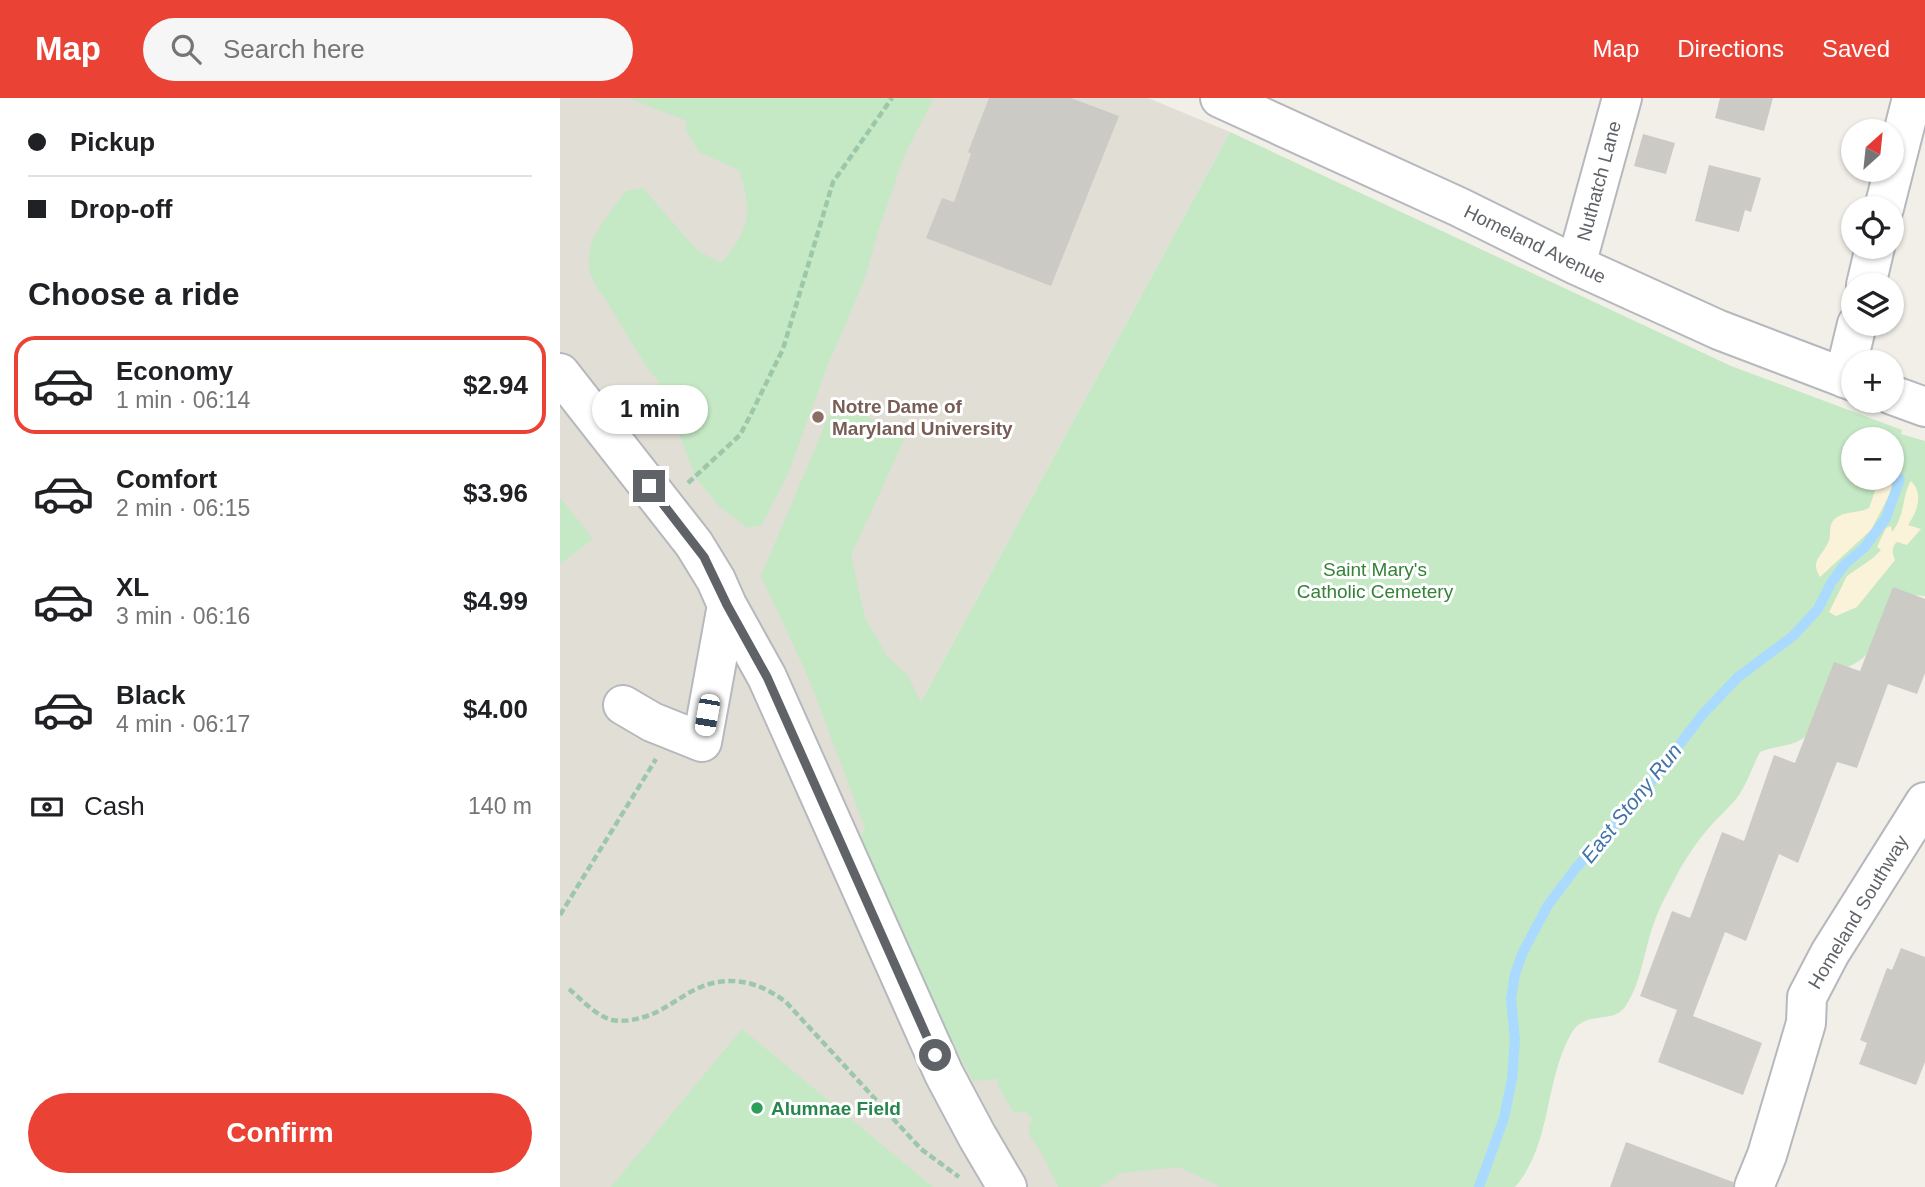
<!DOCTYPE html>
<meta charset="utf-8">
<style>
:root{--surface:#fff;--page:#f6f6f6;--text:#202124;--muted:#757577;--line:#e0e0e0;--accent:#ea4335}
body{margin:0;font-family:Helvetica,sans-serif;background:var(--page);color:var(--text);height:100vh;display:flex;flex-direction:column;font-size:26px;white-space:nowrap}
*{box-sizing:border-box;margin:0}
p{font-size:23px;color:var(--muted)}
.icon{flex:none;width:38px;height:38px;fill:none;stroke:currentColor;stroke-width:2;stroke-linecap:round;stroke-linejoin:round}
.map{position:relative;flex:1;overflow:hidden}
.panel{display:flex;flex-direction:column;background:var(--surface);width:560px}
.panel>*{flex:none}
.guide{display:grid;align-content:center;height:154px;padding:0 28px;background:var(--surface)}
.needle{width:46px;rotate:27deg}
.controls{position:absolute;left:1281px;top:21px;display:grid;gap:14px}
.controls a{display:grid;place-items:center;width:63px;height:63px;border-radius:50%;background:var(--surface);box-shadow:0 2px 5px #0004;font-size:35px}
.end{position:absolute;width:32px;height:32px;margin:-16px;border:9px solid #5f6368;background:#fff;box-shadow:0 0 0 4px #fff}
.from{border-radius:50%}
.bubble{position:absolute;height:49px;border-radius:24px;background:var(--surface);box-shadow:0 2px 5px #0004;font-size:23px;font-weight:600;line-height:49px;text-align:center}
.car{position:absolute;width:21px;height:42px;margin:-21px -10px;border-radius:9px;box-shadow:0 0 5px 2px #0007;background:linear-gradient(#fff 24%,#345 0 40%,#fff 0 76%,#345 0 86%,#fff 0)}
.guide b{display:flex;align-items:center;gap:24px;height:66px;font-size:26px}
.guide b+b{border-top:2px solid var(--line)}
.guide i{width:18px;height:18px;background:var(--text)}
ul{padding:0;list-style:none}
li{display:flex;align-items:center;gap:21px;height:98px;margin:0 14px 10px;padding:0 14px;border:4px solid transparent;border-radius:21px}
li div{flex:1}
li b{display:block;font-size:26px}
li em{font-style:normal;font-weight:600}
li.active{border-color:var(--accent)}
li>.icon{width:63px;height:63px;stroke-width:1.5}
h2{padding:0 28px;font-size:32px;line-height:84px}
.pay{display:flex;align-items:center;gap:18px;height:77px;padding:0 28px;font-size:26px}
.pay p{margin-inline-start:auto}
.action{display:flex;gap:14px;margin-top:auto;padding:14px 28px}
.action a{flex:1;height:80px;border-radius:42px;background:var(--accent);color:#fff;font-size:28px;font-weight:600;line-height:80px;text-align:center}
header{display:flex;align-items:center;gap:42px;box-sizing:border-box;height:98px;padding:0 35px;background:var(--accent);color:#fff}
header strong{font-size:33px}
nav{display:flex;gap:38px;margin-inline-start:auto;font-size:24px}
.search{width:490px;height:63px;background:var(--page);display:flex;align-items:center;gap:18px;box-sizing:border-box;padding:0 24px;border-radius:38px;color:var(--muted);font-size:26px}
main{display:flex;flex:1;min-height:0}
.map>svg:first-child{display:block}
.education{fill:#e1ded6}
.green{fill:#c5e8c5;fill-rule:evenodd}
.sand{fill:#fbf3d9}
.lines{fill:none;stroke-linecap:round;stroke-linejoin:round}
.stream{stroke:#aadaff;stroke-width:10}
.building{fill:#cccac5}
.minor-casing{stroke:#b5b8bc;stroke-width:42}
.path{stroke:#9cc7a9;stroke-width:4.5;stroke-dasharray:7 3.5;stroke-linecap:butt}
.minor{stroke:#fff;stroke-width:38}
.route{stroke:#5f6368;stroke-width:9}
.education-dot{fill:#8d6e63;stroke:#fff;stroke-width:2.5}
.leisure-dot{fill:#2e9e5b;stroke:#fff;stroke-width:2.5}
.labels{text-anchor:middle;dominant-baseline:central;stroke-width:6;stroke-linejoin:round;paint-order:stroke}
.street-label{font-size:19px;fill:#5f6368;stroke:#fff}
.education-label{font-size:19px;font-weight:bold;fill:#785e54;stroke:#fff;text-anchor:start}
.park-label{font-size:19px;fill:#348238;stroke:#fff}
.leisure-label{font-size:19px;font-weight:bold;fill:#27864d;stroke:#fff;text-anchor:start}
.water-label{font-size:21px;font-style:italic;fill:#4174aa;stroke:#fff}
</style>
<header>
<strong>Map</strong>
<div class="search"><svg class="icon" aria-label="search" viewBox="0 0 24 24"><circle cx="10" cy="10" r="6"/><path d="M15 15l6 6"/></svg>Search here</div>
<nav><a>Map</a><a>Directions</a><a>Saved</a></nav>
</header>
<main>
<section class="panel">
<div class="guide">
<b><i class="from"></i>Pickup</b>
<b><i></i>Drop-off</b>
</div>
<h2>Choose a ride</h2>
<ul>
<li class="active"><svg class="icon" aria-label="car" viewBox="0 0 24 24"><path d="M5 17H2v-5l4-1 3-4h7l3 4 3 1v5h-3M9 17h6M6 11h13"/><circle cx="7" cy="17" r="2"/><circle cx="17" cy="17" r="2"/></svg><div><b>Economy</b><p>1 min · 06:14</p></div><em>$2.94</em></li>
<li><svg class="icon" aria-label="car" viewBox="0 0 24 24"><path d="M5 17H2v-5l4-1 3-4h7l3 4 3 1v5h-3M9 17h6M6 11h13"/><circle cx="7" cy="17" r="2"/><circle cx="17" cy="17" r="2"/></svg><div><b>Comfort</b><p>2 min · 06:15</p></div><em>$3.96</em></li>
<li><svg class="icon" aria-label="car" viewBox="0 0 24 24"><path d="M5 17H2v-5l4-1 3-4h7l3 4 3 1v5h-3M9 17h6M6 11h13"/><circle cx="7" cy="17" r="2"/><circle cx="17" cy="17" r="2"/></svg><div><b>XL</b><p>3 min · 06:16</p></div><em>$4.99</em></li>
<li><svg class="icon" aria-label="car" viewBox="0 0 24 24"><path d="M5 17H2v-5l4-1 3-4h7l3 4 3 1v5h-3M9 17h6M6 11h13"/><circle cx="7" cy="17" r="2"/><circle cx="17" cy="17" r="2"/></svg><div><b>Black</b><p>4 min · 06:17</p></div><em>$4.00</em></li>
</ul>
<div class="pay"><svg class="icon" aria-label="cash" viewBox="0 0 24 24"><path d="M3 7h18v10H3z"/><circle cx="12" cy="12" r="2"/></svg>Cash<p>140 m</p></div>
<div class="action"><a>Confirm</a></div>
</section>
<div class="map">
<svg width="1365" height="1089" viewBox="0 0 1365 1089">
<rect width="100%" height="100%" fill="#f1efe8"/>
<!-- education -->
<path class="education" d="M 0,0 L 588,0 L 670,34 L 361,604 L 294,755 L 452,979 L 829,1089 L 0,1089 Z"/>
<!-- green -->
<path class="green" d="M 68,0 L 374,0 L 344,58 L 319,131 L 304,183 L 266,271 L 229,374 L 202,427 L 187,430 L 160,409 L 135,379 L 118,332 L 119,324 L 98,283 L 86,268 L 45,200 C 39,195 37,189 33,182 C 17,150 48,117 66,93 L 83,90 L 137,152 L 161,165 C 190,132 193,114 179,72 L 139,54 L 125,31 L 127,23 Z
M 670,34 L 1171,268 L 1342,332 L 1341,336 L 1365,343 L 1365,498 L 1352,497 C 1336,519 1311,564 1284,570 C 1274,589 1259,630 1242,641 C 1230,649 1213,648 1200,654 C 1192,669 1186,689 1176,701 C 1167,712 1156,721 1147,732 C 1134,747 1121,768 1112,786 C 1104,801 1096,817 1091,834 C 1083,859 1080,887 1065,909 C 1051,927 1025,911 1011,936 C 984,984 992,1046 955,1089 L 661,1089 L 619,1069 L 560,1075 L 540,1089 L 498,1089 L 480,1052 L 471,1040 L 468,1033 L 472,1020 L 465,1013 L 454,1015 L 437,986 L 438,981 L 413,983 L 294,755 L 305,730 L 249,581 L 201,478 L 275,303 L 346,338 L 291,457 L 305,520 L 327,558 L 348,578 L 361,604 ZM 1293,341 L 1332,341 L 1332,380 L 1293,380 Z
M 0,399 L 33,441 L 0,466 Z
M 182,931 L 373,1089 L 51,1089 Z"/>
<!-- sand -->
<path class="sand" d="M 1325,380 L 1331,380 L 1332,392 L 1311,432 L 1260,479 C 1250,463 1261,459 1268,445 C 1272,438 1268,429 1273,423 C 1282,412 1298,416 1309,410 L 1316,390 Z
M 1351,383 C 1364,396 1357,414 1348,427 L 1361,431 L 1347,447 L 1337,444 C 1331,449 1332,455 1335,462 L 1297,509 L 1276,518 L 1269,514 L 1287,478 L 1313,460 L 1321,452 L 1317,449 L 1326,430 L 1331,428 L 1332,434 C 1346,416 1342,396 1351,383 Z"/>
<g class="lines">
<!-- stream -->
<path class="stream" d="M 919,1089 L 944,1020 L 952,981 L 955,942 L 951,901 L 955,876 L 963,854 L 988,807 L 1016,770 L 1077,702 L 1143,616 L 1178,579 L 1233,538 L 1258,511 L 1271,485 L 1285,466 L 1304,450 L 1326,420 L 1340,381"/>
</g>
<!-- building -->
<path class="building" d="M 429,0 L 511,0 L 559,18 L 491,188 L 366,140 L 382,100 L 394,104 L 411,56 L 408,54 Z
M 1160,0 L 1213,0 L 1204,33 L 1155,20 Z
M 1083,36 L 1115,45 L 1106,76 L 1074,68 Z
M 1149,67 L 1201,80 L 1191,114 L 1185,112 L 1179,134 L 1135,123 Z
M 1333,489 L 1365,501 L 1365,575 L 1357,596 L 1328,586 L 1297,670 L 1277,664 L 1238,765 L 1219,756 L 1186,843 L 1165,834 L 1133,918 L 1202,945 L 1183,997 L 1098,964 L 1117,912 L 1080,898 L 1112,813 L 1130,820 L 1162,734 L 1184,743 L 1214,657 L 1235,665 L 1274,564 L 1300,573 Z
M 1341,850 L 1365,859 L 1365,964 L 1356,987 L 1299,966 L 1307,945 L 1300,942 L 1327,870 L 1332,872 Z
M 1066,1044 L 1173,1084 L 1173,1089 L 1050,1089 Z"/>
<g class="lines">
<!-- minor casing -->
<g class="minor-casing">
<path id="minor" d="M 660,0 L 899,109 L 1016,167 L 1159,232 L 1293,283
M 1324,110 L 1352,0
M 1016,167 L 1062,0
M 1306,187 L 1315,149
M 0,275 L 134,446 L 156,482 L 167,507 L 207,579 L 384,976 L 417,1038 L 447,1089
M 1284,280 L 1297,226
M 1332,297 L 1365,309
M 63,607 L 92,624 L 142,644 L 167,507
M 1194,1089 L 1207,1057 L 1246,925 L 1247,899 L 1270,855 L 1365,704"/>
</g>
<!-- path -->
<path class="path" d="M 128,385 L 180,337 L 189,320 L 223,251 L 273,84 L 332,0
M 0,817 L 96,661
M 9,891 C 21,901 36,918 52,922 C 63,924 74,922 84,919 C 104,913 118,900 136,891 C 169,876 198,883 226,904 L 361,1051 L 399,1079"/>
<!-- minor -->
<use href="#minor" class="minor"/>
</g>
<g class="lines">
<!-- route -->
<path class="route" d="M 89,388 L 144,459 L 167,507 L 207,579 L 375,957"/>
</g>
<!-- markers -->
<circle class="education-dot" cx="258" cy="319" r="7"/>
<circle class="leisure-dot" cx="197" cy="1010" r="7"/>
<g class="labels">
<!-- street labels -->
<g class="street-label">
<text transform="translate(1039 83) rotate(-75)">Nuthatch Lane</text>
<text transform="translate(975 146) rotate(26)">Homeland Avenue</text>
<text transform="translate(1298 814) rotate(-59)">Homeland Southway</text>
</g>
<!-- education labels -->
<g class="education-label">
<text x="272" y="308">Notre Dame of<tspan x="272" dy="22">Maryland University</tspan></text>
</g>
<!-- park labels -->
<g class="park-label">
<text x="815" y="471">Saint Mary's<tspan x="815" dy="22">Catholic Cemetery</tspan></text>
</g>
<!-- leisure labels -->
<g class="leisure-label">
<text x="211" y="1010">Alumnae Field</text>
</g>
<!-- water labels -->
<g class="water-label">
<text transform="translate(1071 705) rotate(-51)">East Stony Run</text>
</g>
</g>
</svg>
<div class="controls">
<a><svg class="needle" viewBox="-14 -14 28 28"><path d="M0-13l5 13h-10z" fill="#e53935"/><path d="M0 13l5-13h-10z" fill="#757577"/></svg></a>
<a><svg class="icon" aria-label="locate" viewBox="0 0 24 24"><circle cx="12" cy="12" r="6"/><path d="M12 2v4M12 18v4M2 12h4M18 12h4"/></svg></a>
<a><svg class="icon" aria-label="layers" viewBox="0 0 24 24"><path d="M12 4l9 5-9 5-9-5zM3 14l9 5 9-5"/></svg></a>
<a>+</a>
<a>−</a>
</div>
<i class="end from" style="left:375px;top:957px"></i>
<i class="end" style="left:89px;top:388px"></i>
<div class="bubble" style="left:32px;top:287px;width:116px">1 min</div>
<i class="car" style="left:147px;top:617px;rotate:190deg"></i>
</div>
</main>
